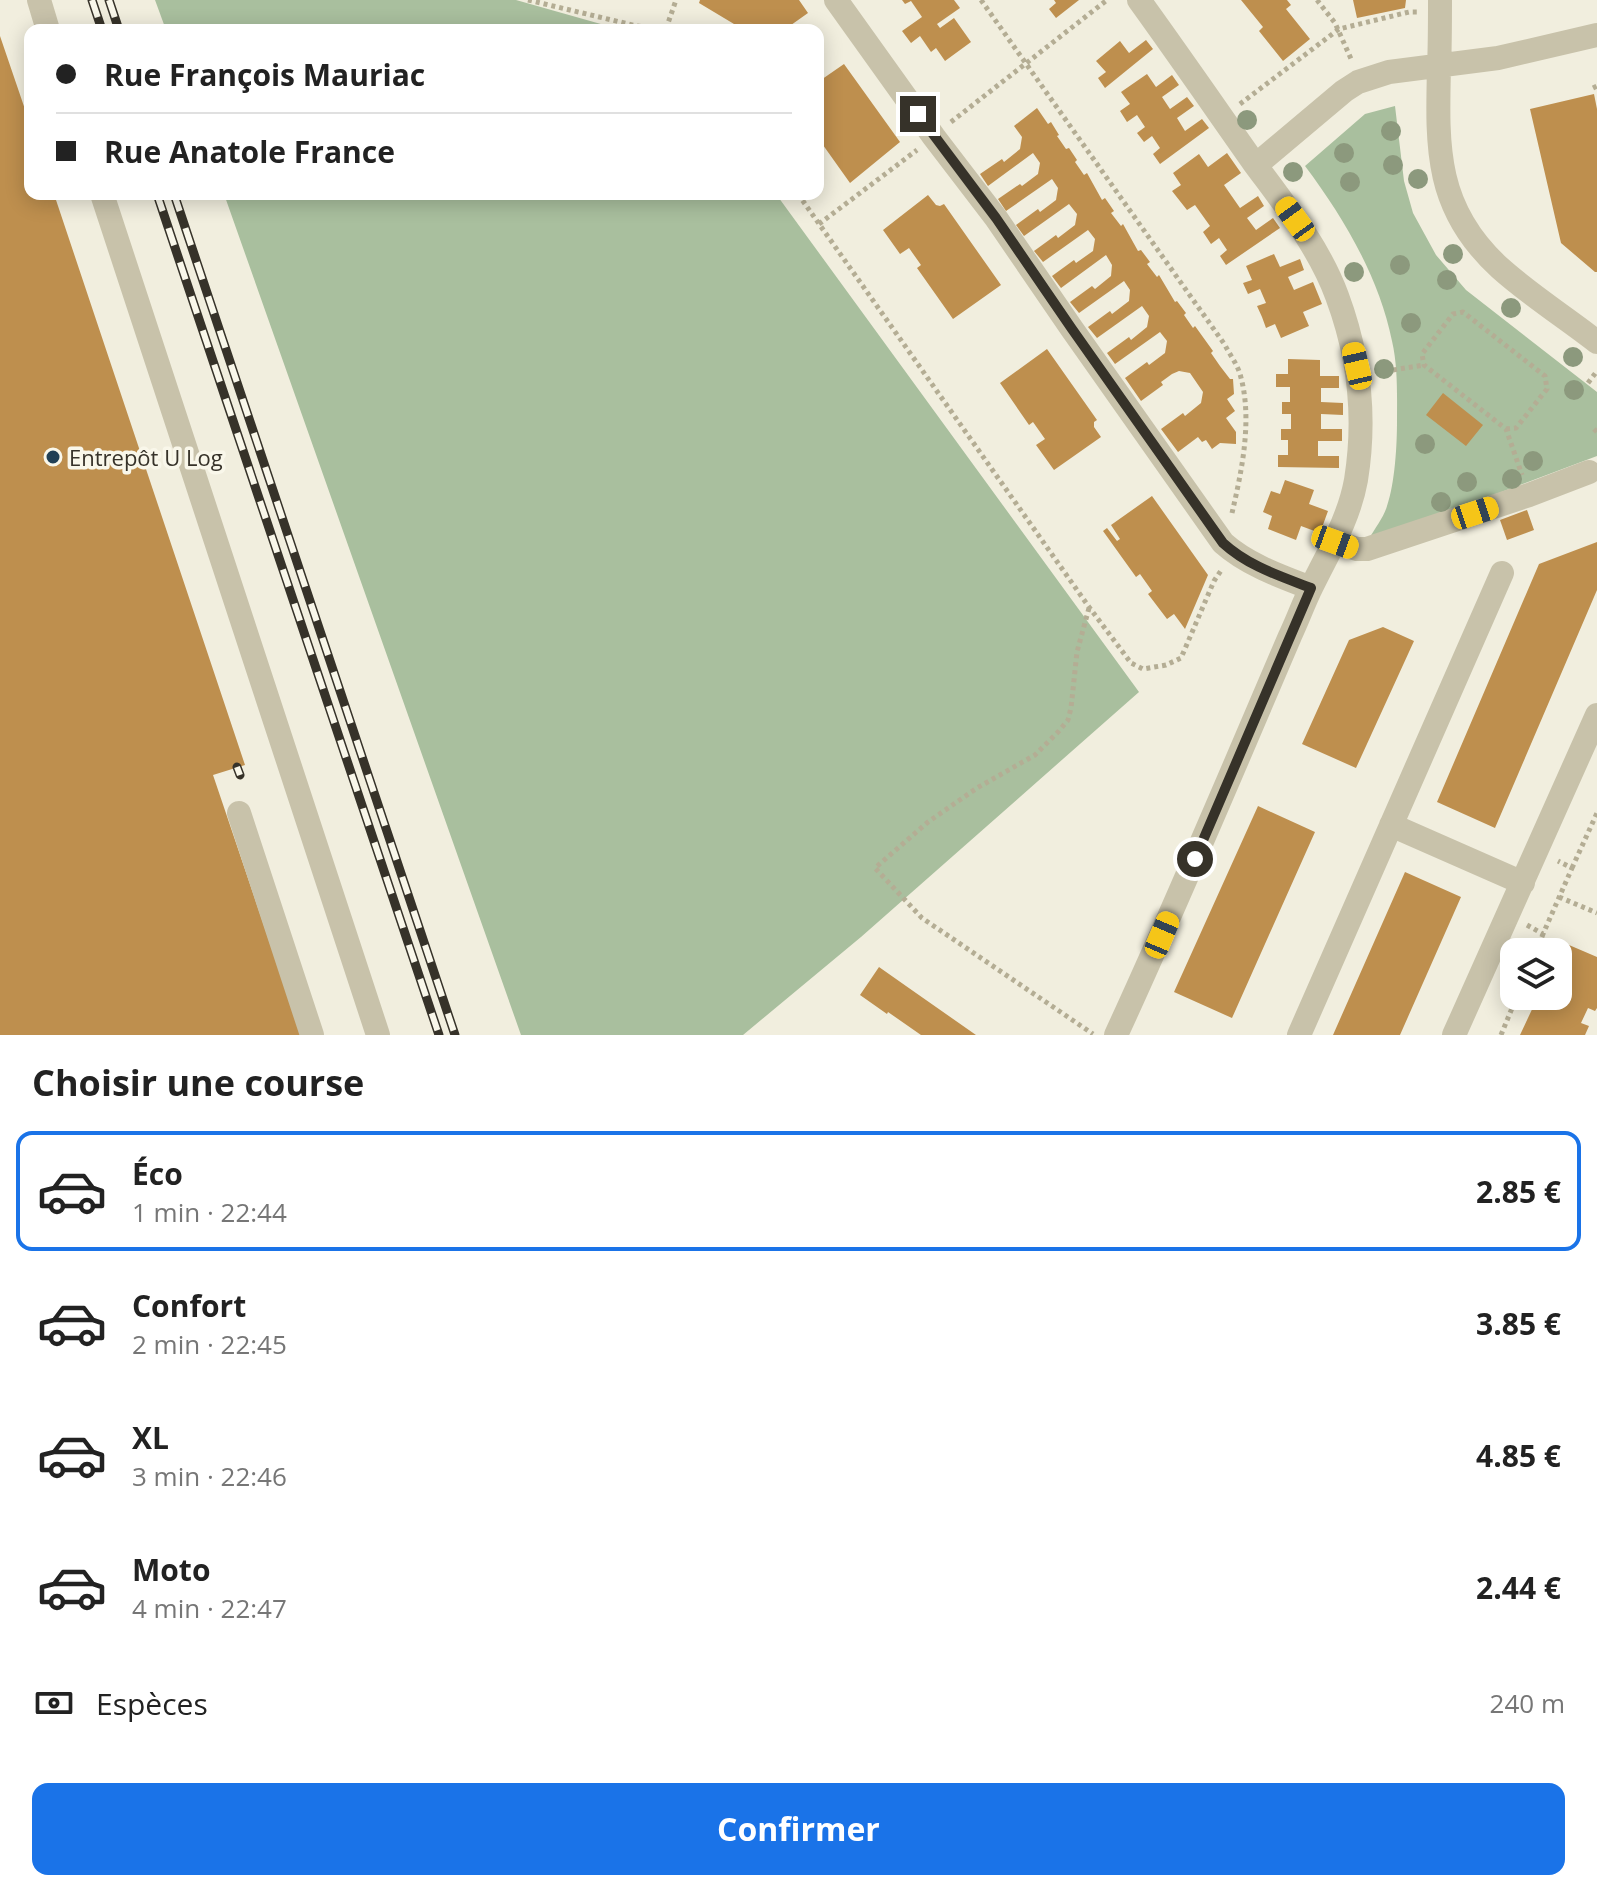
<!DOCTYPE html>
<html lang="fr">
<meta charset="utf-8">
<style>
:root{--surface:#fff;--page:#f2f2f2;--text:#222;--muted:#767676;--line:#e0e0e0;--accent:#1a73e8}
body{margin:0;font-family:"Open Sans",sans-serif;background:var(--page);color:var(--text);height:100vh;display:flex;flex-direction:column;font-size:30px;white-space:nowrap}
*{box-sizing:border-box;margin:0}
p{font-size:26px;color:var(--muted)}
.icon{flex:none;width:44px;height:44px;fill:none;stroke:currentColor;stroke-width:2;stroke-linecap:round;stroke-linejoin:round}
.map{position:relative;height:1035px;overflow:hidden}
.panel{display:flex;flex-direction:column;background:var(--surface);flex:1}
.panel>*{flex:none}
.guide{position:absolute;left:24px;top:24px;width:800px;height:176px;border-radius:16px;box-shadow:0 4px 20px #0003;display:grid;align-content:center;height:176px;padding:0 32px;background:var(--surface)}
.buttons{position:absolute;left:1500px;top:938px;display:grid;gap:16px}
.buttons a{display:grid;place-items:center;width:72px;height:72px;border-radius:16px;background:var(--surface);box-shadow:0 4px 20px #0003;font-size:40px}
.end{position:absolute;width:36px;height:36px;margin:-18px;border:10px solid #363229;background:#fff;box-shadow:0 0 0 4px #fff}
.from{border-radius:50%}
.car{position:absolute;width:24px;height:48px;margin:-24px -12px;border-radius:10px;box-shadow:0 0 6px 2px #0007;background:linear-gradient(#f5c518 24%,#345 0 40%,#f5c518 0 76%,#345 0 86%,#f5c518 0)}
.guide b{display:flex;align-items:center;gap:28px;height:76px;font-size:30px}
.guide b+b{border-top:2px solid var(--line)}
.guide i{width:20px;height:20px;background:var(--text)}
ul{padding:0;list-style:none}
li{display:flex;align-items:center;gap:24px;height:120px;margin:0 16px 12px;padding:0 16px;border:4px solid transparent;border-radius:16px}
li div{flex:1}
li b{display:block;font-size:30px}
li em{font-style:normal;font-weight:700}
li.active{border-color:var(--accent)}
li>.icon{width:72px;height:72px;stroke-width:1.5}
h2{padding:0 32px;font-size:36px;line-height:96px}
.pay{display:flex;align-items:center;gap:20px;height:88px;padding:0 32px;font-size:30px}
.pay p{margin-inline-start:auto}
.button{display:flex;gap:16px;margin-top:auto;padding:16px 32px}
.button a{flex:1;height:92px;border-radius:16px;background:var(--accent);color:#fff;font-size:32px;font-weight:700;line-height:92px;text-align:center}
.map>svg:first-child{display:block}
.green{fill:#a9bf9e}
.building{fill:#be8f4e}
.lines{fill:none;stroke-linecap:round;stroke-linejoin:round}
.path{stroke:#b4ad94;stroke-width:5;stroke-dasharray:4 4;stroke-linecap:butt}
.minor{stroke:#c8c2aa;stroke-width:24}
.rail-casing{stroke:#363229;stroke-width:9}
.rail{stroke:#f9f7ea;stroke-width:6;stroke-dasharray:18;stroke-linecap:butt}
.tree{fill:#8c997d}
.route{stroke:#363229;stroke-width:10}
.poi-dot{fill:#214055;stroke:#f9f7ea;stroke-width:3}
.labels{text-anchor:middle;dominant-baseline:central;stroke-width:7;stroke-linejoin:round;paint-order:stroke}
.poi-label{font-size:22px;fill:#363229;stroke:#f9f7ea;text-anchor:start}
</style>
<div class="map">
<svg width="1597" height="1035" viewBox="0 0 1597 1035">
<rect width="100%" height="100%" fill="#f1eede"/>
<!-- green -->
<path class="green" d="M 155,0 L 516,0 L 622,30 L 166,30 Z
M 1395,106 L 1404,181 L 1413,213 L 1436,255 L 1466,290 L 1597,392 L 1597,456 L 1395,532 L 1369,539 C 1375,528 1384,517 1387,506 C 1395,483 1397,445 1397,421 C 1397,394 1398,367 1392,341 C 1379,277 1344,218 1305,166 L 1365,114 Z
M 224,194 L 776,194 L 1139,692 L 861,937 L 743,1035 L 521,1035 Z"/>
<!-- building -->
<path class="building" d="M 700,0 L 799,0 L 808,13 L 784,30 L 738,30 L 734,24 L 699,3 Z
M 902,0 L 954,0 L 960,8 L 937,24 L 940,28 L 954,18 L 971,42 L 945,61 L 936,48 L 931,52 L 920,36 L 911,43 L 902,31 L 922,17 L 911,1 L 905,4 Z
M 1054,0 L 1079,0 L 1056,18 L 1049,9 L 1056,3 Z
M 1241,0 L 1287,0 L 1291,5 L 1286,9 L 1310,39 L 1283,61 L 1259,31 L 1263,27 Z
M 1353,0 L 1406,0 L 1405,8 L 1357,18 Z
M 0,36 L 30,124 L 30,194 L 54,194 L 245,765 L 213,775 L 301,1035 L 0,1035 Z
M 1146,40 L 1153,49 L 1105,88 L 1098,78 L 1106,72 L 1096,61 L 1120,41 L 1129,53 Z
M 844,64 L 900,142 L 850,183 L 818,138 L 818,82 Z
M 1147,74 L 1156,87 L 1172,75 L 1179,85 L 1162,97 L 1170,109 L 1187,97 L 1194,106 L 1177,118 L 1185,131 L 1202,119 L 1209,128 L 1160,164 L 1153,154 L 1160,148 L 1152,136 L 1144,142 L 1137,133 L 1145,127 L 1137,115 L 1127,122 L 1120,111 L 1130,104 L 1121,92 Z
M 1594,94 L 1597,109 L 1597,272 L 1595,272 L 1561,243 L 1530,109 Z
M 1037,108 L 1048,124 L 1051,122 L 1059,135 L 1057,136 L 1066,149 L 1069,148 L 1077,160 L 1075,162 L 1084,175 L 1087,173 L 1102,200 L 1105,198 L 1114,211 L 1111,213 L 1121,226 L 1123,224 L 1138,251 L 1141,250 L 1150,262 L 1147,264 L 1157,277 L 1159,275 L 1175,302 L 1177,301 L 1186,313 L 1184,315 L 1193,328 L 1195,326 L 1213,351 L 1211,353 L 1220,366 L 1230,379 L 1233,379 L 1234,394 L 1227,399 L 1235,411 L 1226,418 L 1236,432 L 1236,444 L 1220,443 L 1212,449 L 1206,440 L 1202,442 L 1198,437 L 1178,452 L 1161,429 L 1183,413 L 1185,416 L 1201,403 L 1203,392 L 1190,373 L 1179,371 L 1172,374 L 1161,382 L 1163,385 L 1141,401 L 1125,378 L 1147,362 L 1149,365 L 1165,353 L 1167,341 L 1160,332 L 1115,364 L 1107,353 L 1129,337 L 1131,340 L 1147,327 L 1149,316 L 1142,306 L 1097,338 L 1088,327 L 1110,311 L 1112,314 L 1129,301 L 1130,290 L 1124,281 L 1079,313 L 1070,302 L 1092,286 L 1095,289 L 1111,276 L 1112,265 L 1106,255 L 1061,288 L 1052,276 L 1074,260 L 1076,263 L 1093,251 L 1095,239 L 1088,230 L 1043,262 L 1034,251 L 1056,235 L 1058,238 L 1075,225 L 1077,214 L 1069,204 L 1024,236 L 1016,225 L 1038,209 L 1040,212 L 1056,200 L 1058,188 L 1052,179 L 1006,211 L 998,199 L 1020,184 L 1022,186 L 1038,174 L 1040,163 L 1033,153 L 988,186 L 980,174 L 1002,159 L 1004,162 L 1020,149 L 1022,137 L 1014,126 Z
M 1227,153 L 1241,173 L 1224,185 L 1240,208 L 1258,196 L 1264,206 L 1247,218 L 1256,230 L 1273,218 L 1280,228 L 1226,265 L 1220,256 L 1227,250 L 1219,238 L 1211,244 L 1203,232 L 1210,226 L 1195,205 L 1187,210 L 1172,191 L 1181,185 L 1173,173 L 1199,154 L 1208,167 Z
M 928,195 L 936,205 L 940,206 L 944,204 L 1001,285 L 953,319 L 917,268 L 921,265 L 909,248 L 900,254 L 883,230 Z
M 1274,254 L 1280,267 L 1300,259 L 1304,270 L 1288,277 L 1294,290 L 1313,282 L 1322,304 L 1303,312 L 1309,326 L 1281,338 L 1275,324 L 1266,328 L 1262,317 L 1257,306 L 1266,303 L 1260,289 L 1248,294 L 1243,283 L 1252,280 L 1246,266 Z
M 1047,349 L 1097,420 L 1094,422 L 1094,427 L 1101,437 L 1054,470 L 1036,445 L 1045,439 L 1033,422 L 1029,425 L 1000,383 Z
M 1288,359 L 1320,360 L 1320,376 L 1339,376 L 1339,388 L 1321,388 L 1321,402 L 1343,403 L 1343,415 L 1321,414 L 1321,429 L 1342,429 L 1342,441 L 1318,441 L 1318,456 L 1339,456 L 1339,468 L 1278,467 L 1278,455 L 1288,455 L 1288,440 L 1281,440 L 1281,429 L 1291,429 L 1291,414 L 1282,414 L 1282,402 L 1290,402 L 1290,387 L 1276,387 L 1276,374 L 1288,374 Z
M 1443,393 L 1483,425 L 1466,446 L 1426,415 Z
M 1285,480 L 1314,490 L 1309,504 L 1328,511 L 1320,533 L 1301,526 L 1296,540 L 1268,529 L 1272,516 L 1263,512 L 1271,491 L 1280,494 Z
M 1152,496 L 1208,575 L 1185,629 L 1174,614 L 1167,619 L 1148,594 L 1152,591 L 1140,574 L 1136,577 L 1103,531 L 1107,528 L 1117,541 L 1120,539 L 1111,525 Z
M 1527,510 L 1534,530 L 1507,540 L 1500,520 Z
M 1597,542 L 1597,590 L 1495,828 L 1437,802 L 1539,564 Z
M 1383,627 L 1414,641 L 1356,768 L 1302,744 L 1349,640 Z
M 1258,806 L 1315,832 L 1232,1018 L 1174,992 Z
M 1405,872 L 1461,897 L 1400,1035 L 1333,1035 Z
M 1562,942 L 1597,957 L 1597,1008 L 1595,1011 L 1588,1008 L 1581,1023 L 1589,1026 L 1585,1035 L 1520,1035 L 1535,1003 L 1543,1006 L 1547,996 L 1558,996 L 1557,952 Z
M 879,967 L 906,986 L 976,1035 L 921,1035 L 888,1012 L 887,1014 L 860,995 Z"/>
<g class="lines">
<!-- path -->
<path class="path" d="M 528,0 L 637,26 L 667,30
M 981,0 L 1225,345 C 1230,355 1237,364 1240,374 C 1253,418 1242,470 1232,513
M 1317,0 L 1335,23 L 1352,61
M 666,29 L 676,0
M 1593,88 L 1597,86
M 1240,104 L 1339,29 L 1409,12 L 1419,12
M 951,122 L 1107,0
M 798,194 L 1089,607 L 1131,663 L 1143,669 L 1166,665 L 1181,658 L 1214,581 L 1222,569
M 819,224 L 917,150
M 1393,370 L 1424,365
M 1588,383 L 1597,371
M 1506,429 L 1516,428 L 1547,389 L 1545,376 L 1463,312 L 1453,314 L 1422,354 L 1424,365 L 1506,429 L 1522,475
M 1594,429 L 1597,432
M 1089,608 L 1077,652 L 1071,708 L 1068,720 L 1059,731 L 1035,755 L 977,788 L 928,822 L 875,868 L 922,918 L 1093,1034
M 1572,868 L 1597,813
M 1559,897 L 1597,913
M 1527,925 L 1543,934 L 1572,868 L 1558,861
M 1536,952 L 1543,934
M 1501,1035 L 1517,996"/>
<!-- minor -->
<path class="minor" d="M 39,0 L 48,30
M 836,0 L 934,137 L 996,218 L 1072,329 L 1223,543 C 1248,565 1280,576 1311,588
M 1440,0 C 1440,22 1440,45 1439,67 C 1437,148 1435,209 1500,268 C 1530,295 1565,317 1597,342
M 1256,165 L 1344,91 L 1358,82 L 1389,72 L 1498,58 L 1597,35
M 102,194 L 378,1035
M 1335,542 L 1357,549 L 1367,549 L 1529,495 L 1589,472
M 239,813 L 312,1035
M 1391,825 L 1523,883
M 1116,1035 C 1177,903 1233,769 1290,636 C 1298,619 1304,602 1312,586 C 1329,551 1349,519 1356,480 C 1366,418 1359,355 1337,296 C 1319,247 1285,205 1254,163 C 1216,109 1178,54 1139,0
M 1299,1035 L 1502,573
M 1454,1035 L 1597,715"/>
<!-- rail casing -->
<g class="rail-casing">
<path id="rail" d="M 92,0 L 102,30
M 109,0 L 119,30
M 157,194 L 439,1035
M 174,194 L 455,1035
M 237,767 L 240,775"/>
</g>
<!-- rail -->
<use href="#rail" class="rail"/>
</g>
<!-- trees -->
<g class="tree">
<circle cx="1247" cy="120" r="10"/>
<circle cx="1391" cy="131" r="10"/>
<circle cx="1344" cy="153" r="10"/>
<circle cx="1393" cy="165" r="10"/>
<circle cx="1293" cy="172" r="10"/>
<circle cx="1418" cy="179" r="10"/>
<circle cx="1350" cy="182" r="10"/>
<circle cx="1453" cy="254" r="10"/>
<circle cx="1400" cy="265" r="10"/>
<circle cx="1354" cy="272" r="10"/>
<circle cx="1447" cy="280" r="10"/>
<circle cx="1511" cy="308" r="10"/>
<circle cx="1411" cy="323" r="10"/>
<circle cx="1573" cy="357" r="10"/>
<circle cx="1384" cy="369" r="10"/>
<circle cx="1574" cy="390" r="10"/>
<circle cx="1425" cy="444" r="10"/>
<circle cx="1533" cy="461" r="10"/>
<circle cx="1512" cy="479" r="10"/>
<circle cx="1467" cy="482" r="10"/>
<circle cx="1441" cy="502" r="10"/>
</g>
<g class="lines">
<!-- route -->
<path class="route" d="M 918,114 L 996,218 L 1072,329 L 1223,543 C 1248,566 1280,576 1311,588 L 1195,859"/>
</g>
<!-- markers -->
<circle class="poi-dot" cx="53" cy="457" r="8"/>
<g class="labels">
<!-- poi labels -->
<g class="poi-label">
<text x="69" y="457">Entrepôt U Log</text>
</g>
</g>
</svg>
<div class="buttons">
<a><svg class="icon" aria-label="layers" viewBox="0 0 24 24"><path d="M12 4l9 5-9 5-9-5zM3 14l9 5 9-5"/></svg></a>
</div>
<i class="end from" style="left:1195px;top:859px"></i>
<i class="end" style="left:918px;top:114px"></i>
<i class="car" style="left:1295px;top:219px;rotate:324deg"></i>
<i class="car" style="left:1357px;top:366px;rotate:347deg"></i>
<i class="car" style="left:1475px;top:513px;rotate:72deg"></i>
<i class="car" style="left:1335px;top:542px;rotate:110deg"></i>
<i class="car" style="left:1162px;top:935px;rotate:23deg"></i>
<div class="guide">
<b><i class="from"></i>Rue François Mauriac</b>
<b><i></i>Rue Anatole France</b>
</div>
</div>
<section class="panel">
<h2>Choisir une course</h2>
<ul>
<li class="active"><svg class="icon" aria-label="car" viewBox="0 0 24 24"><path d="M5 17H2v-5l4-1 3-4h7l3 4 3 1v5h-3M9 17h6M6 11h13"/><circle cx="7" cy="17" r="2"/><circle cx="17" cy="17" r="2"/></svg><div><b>Éco</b><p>1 min · 22:44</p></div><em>2.85 €</em></li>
<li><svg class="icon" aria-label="car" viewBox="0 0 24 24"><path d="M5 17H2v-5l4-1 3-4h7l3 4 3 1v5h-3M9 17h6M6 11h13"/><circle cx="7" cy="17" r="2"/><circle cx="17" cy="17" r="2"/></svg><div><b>Confort</b><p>2 min · 22:45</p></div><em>3.85 €</em></li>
<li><svg class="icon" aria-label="car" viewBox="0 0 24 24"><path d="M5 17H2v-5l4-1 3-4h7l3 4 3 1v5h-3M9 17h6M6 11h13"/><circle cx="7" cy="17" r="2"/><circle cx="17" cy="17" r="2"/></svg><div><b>XL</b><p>3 min · 22:46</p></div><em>4.85 €</em></li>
<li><svg class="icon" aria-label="car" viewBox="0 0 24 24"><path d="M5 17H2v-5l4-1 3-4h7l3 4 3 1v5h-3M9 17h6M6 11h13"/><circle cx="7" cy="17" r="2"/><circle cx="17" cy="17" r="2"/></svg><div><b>Moto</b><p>4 min · 22:47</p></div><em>2.44 €</em></li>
</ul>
<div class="pay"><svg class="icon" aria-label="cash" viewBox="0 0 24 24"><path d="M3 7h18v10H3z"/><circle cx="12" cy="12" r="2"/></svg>Espèces<p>240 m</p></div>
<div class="button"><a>Confirmer</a></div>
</section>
